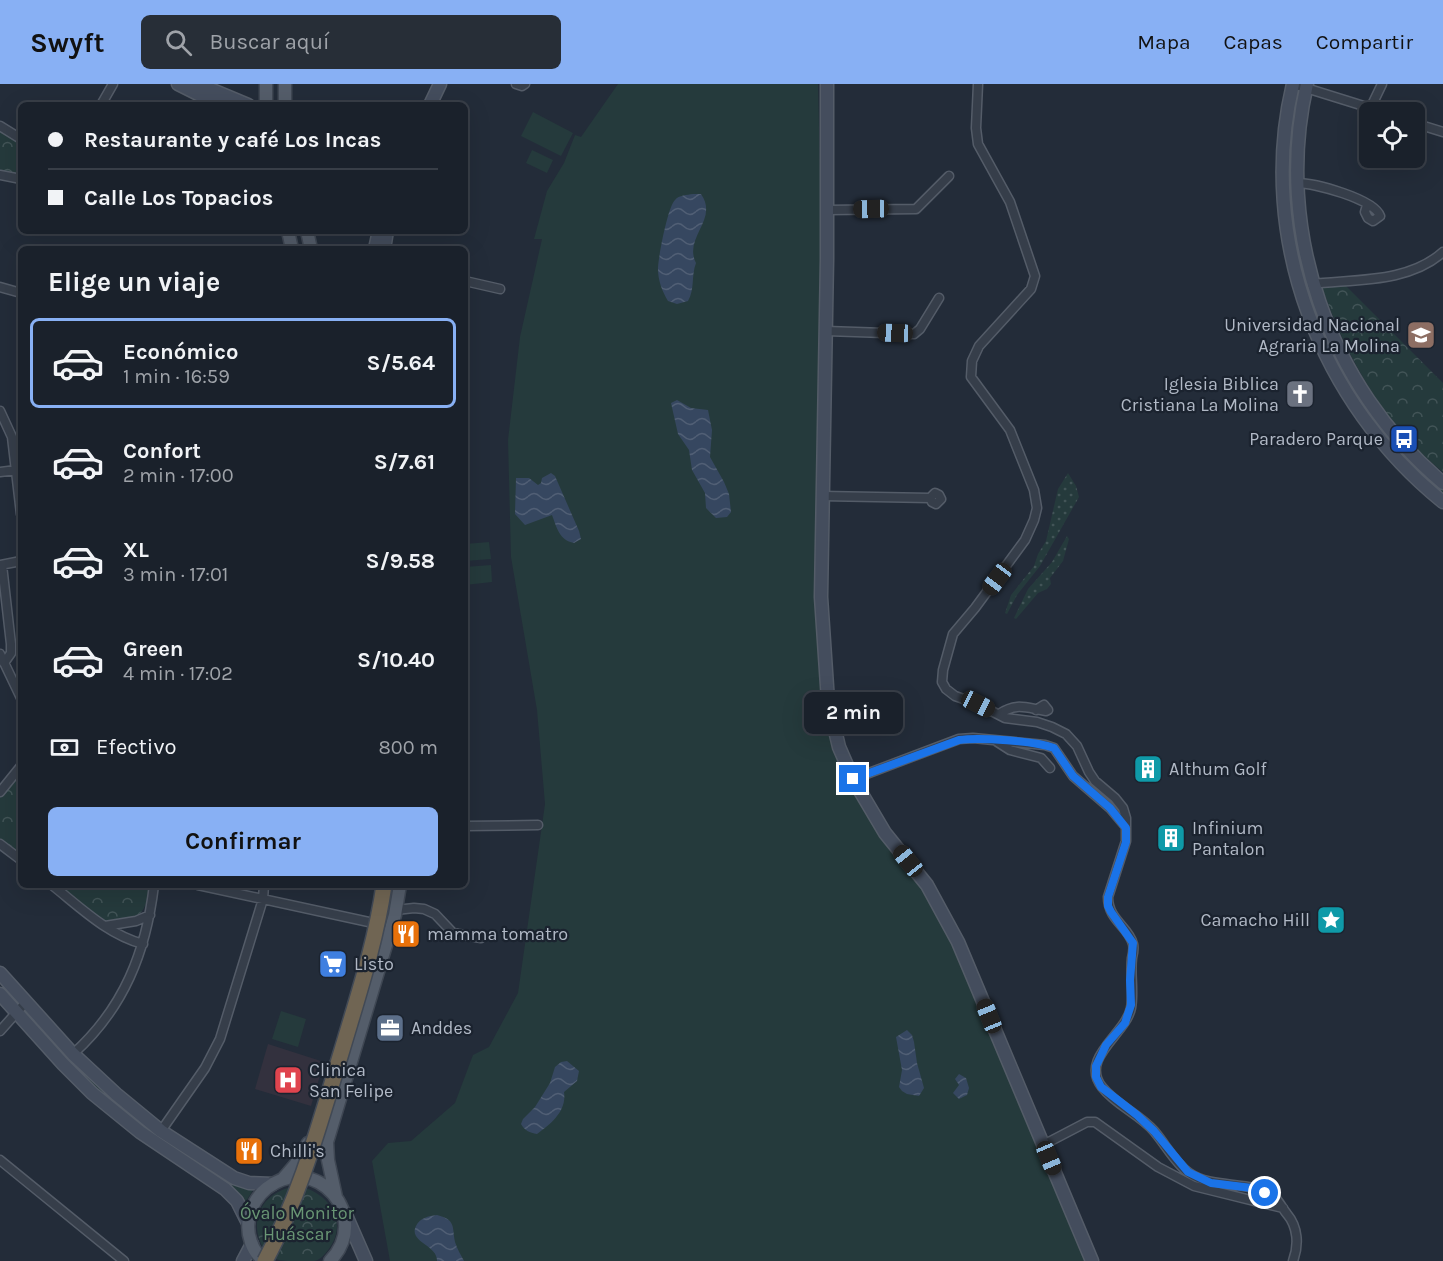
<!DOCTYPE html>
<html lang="es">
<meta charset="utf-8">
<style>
:root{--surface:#1a212b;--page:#272e37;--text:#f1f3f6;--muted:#9fa3a9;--line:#383e47;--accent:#88b0f4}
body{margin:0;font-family:Karla,sans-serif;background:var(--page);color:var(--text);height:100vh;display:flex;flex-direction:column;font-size:22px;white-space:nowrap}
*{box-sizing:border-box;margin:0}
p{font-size:20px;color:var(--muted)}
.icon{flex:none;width:33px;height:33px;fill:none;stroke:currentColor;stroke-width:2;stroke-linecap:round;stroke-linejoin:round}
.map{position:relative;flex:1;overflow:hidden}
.details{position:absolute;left:18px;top:162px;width:450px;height:642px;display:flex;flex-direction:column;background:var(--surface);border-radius:9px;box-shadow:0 6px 24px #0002,0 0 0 2px var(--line)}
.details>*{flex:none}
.top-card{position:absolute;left:18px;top:18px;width:450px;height:132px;border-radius:9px;box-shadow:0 6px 24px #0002,0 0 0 2px var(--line);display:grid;align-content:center;height:132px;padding:0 30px;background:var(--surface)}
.tools{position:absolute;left:1359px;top:18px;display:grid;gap:12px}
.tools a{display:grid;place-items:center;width:66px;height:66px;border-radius:9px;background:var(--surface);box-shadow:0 6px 24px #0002,0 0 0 2px var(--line);font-size:30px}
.end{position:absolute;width:27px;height:27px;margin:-14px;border:8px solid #1a73e8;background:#fff;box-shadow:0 0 0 3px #fff}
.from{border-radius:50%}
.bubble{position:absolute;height:42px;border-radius:9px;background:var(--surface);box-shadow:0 6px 24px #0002,0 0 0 2px var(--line);font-size:20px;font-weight:700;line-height:42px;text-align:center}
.car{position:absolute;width:18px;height:36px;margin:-18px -9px;border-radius:8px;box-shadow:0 0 4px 2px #0007;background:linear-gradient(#222 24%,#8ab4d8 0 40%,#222 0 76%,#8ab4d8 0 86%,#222 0)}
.top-card b{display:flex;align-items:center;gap:21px;height:57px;font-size:22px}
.top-card b+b{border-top:2px solid var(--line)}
.top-card i{width:15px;height:15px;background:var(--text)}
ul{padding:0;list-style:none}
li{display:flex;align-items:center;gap:18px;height:90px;margin:0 12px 9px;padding:0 18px;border:3px solid transparent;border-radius:9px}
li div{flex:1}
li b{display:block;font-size:22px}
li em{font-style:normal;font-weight:700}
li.current{border-color:var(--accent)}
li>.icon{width:54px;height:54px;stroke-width:1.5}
h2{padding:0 30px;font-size:27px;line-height:72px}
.pay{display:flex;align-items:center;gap:15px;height:66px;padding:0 30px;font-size:22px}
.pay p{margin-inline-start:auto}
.primary-button{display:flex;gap:12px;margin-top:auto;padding:12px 30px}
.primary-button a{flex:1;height:69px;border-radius:9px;background:var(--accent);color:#111;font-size:24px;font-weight:700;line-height:69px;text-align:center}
header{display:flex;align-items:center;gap:36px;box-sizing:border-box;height:84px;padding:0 30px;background:var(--accent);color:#111}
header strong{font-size:28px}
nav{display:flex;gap:33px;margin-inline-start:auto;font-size:21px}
.search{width:420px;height:54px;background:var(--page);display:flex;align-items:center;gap:15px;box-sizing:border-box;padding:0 21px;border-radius:9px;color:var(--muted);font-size:22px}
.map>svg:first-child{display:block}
.medical{fill:#33313e}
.grass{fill:#253a3c}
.park{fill:url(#park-crowns)}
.garden{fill:url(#garden-dots)}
.water{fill:url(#water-waves)}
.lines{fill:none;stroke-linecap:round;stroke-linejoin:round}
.street-casing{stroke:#545c68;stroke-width:11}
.secondary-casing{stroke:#545c68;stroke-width:15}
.primary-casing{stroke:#3f4753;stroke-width:15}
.street{stroke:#363e4a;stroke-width:8}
.secondary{stroke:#444d5d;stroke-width:12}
.primary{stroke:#545d6a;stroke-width:12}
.highway-bridge-casing{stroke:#414955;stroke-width:18;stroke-linecap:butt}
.highway-bridge{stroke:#706553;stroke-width:15}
.route{stroke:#1a73e8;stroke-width:8}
.labels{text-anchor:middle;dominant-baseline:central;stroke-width:4.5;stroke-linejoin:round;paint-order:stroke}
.poi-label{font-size:18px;fill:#b1b9c6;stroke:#1b232f;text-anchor:start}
.park-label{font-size:18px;fill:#699674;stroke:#1b232f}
</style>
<header>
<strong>Swyft</strong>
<div class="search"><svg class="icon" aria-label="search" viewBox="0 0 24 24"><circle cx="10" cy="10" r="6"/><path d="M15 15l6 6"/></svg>Buscar aquí</div>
<nav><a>Mapa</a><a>Capas</a><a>Compartir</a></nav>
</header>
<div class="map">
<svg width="1443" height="1177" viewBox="0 0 1443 1177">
<defs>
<pattern id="park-crowns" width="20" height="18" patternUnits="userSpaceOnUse" patternTransform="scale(1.5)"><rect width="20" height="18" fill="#253a3c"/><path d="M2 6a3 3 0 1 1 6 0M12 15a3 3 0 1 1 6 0" fill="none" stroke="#425457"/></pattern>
<pattern id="garden-dots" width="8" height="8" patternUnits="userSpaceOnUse" patternTransform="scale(1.5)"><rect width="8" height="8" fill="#253a3c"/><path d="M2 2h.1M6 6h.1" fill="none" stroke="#425457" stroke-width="1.8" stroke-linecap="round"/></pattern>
<pattern id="water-waves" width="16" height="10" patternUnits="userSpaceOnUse" patternTransform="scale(1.5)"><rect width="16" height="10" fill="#364760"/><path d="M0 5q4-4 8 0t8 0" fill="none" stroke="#515f75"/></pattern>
</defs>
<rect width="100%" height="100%" fill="#232c39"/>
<!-- medical -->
<path class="medical" d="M 268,960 L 324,978 L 311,1022 L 255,1005 Z"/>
<!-- grass -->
<path class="grass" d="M 618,0 L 818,0 L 821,130 L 816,492 L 819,586 L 826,636 L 844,689 L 916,791 L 946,839 L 1089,1177 L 390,1177 L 372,1077 L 388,1059 L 411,1057 L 455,1019 L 473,971 L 489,963 L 518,909 L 545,720 L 537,626 L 511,473 L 508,356 L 520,253 L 542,155 L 534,155 L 547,107 L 564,79 L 575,51 L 581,53 Z
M 1296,6 L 1300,7 L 1297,34 L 1307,195 L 1303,197 L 1289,138 L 1287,78 Z
M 533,28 L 573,49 L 561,72 L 521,52 Z
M 532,66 L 553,76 L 547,89 L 526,79 Z
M 1306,205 L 1311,206 L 1332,261 L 1443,404 L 1443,413 L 1392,365 L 1345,300 L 1305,207 Z
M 489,458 L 491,475 L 465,477 L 465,460 Z
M 491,481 L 492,498 L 465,501 L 465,483 Z
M 281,927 L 306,935 L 298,963 L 272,955 Z
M 34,935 L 195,1073 L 244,1104 L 253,1106 L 245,1119 L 239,1111 L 129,1037 L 79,991 L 32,938 Z"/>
<!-- park -->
<path class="park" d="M 0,46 L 21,59 L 21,89 L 0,87 Z
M 1345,201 L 1443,299 L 1443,388 C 1384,341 1347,274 1322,203 Z
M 21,685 L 21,774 L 0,757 L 0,711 Z
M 54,801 L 149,801 C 147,837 133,835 102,839 Z
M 297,1102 C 328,1107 350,1138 328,1166 C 325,1170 320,1176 314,1177 C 308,1177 298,1177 291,1177 C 275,1177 266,1173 260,1157 C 249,1128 269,1106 297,1102 Z"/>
<!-- garden -->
<path class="garden" d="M 1068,389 L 1076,402 L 1079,413 L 1040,482 L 1017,511 L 1007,530 L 1005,529 L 1011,511 L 1034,482 L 1038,470 L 1046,457 L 1058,405 Z
M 1067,452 L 1069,455 L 1063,477 L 1050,494 L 1051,500 L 1047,505 L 1038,509 L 1016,535 L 1014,534 L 1028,505 L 1052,478 Z"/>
<!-- water -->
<path class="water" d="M 693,110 L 701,110 C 719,136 683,153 696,179 C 691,192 695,205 688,217 L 677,220 L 668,217 C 662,207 658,196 658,185 C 658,174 668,122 675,116 C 679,111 687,111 693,110 Z
M 677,316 L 691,324 L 708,326 L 712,346 L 710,373 L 724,398 L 729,410 L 731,428 L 727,433 L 716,434 L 706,424 L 705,409 L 692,386 L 689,366 L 678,350 L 671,319 Z
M 551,389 L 555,392 L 579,447 L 581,455 L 574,459 C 559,456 557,444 552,431 L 525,441 L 515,430 L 516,394 L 529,394 L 538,401 L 541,399 L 542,394 Z
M 907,946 L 912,951 L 914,958 L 917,979 L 924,1004 L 919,1012 L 907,1010 L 902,1007 L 899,1003 L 902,986 L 896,953 Z
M 567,977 L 579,987 L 577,997 L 564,1008 C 567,1027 551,1040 537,1050 C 530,1049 524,1046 521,1040 L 523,1035 L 535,1023 L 550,999 L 555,983 L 561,978 Z
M 959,990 L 966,994 L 969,1004 L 967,1011 L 959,1015 L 953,1009 L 959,1001 L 955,995 Z
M 437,1131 C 456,1136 452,1142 455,1158 C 457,1165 461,1171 464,1177 L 437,1177 C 438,1161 408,1158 416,1142 C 420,1134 428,1132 437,1131 Z"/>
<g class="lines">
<!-- street casing -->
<g class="street-casing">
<path id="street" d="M 516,0 L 522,2 L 525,0
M 978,0 L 976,44 L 978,60 L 1010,118 L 1035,192 L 1031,205 L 979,262 L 972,277 L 971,293 L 1010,346 L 1034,406 L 1037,424 L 1034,436 L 1025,456 L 975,524 L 953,550 L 943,586 L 942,598 L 946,605 L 955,612 L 978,620 L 1005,634 L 1037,638 L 1052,643 L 1066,650 L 1077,662 L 1089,688 L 1095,697 L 1115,714 L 1123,724 L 1126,734 L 1126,757 L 1108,813 C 1108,836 1129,843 1133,860 C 1134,864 1133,870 1132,874 C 1130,890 1134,908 1131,924 C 1126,950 1079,974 1102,1003 C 1116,1021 1139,1030 1154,1047 C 1166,1061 1175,1079 1189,1089 C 1215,1107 1252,1094 1276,1115 C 1280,1119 1283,1125 1287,1130 C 1298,1143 1299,1161 1293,1177
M 1293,0 L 1383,28
M 101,21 L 113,0
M 1370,25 L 1382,0
M 1414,39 L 1443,48
M 0,42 L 21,55
M 0,91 L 21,95
M 1297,99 C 1315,99 1374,115 1380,132 L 1373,137 L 1368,134 L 1365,128 L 1367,121
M 827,126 L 916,125 L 949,92
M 465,197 L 500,205
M 1312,200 C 1355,195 1409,199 1443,168
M 0,203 L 21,209
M 826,247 L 914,250 L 920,245 L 939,214
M 0,327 L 12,353 L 21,430
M 0,388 L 16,386
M 822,412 L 930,414 L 935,409 L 939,411 L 941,415 L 936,420 L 932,418 L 930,414
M 0,481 L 21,477
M 2,481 L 11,560 L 11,569 L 4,579
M 0,570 L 21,614
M 999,630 C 1017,618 1026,624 1046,627 L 1048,626 L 1044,621 L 1036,626
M 996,657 L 1010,666 L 1041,674 L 1050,684
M 853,695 L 959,655 L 973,654 L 1045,661 L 1054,664 L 1073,692 L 1110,724 L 1126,743
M 0,708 L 21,682
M 465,742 L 538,741
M 0,760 L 21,776
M 52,801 C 81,824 107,850 143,860
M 198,801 L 378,840
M 396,826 L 414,824 L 424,825 L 435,830 L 453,849 L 481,854
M 105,842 L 136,837 L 150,831
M 0,947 L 26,918
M 73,970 C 124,924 146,868 154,801
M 161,1047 L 205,984 L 220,955 L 263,815 L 264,801
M 1043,1061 L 1087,1038 L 1095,1038 L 1158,1083 L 1194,1102 L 1283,1124
M 0,1076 L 124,1177"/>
</g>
<!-- secondary casing -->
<g class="secondary-casing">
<path id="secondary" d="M 178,0 L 220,21
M 198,0 L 248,21
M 827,0 L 827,175 L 821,513 L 828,617 L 839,663 L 853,695 L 885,749 L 927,801 L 958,858 L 1092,1177
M 1293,0 C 1256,154 1321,320 1443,418
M 1307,0 C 1273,146 1329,303 1443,399
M 430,21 L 440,0
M 375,165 L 379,147
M 384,165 L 387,147
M 0,889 L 73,970 L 116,1010 L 161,1047 L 234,1094 L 249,1099 L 273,1100
M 0,910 L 63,980 L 92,1009 L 140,1048 L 225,1105 L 237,1117 L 248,1139
M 345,1129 L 366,1177
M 243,1177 L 252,1160"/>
</g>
<!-- primary casing -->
<g class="primary-casing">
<path id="primary" d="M 266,21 L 266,0
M 285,21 L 285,0
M 288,147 L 292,165
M 307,147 L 311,165
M 283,1095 L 295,1081 L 308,1059
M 336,1113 L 328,1076 L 327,1058 L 395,831 L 400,801
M 264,1177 C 252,1167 246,1150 249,1135 C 251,1123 257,1112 267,1104 C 316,1067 373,1132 330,1177"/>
</g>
<!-- street -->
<use href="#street" class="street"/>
<!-- secondary -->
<use href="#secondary" class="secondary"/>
<!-- primary -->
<use href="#primary" class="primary"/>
<!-- highway-bridge casing -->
<g class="highway-bridge-casing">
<path id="highway-bridge" d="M 265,1177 C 301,1110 320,1038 342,966 C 358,912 376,857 384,801"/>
</g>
<!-- highway-bridge -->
<use href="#highway-bridge" class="highway-bridge"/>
</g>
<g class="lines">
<!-- route -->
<path class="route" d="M 853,695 L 959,656 C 980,653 1035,657 1054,664 L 1073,692 L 1110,724 L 1126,744 L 1126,758 L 1108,813 L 1108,822 L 1111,828 L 1133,859 L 1130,896 L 1131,921 L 1125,939 L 1106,961 L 1096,982 L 1096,993 L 1101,1003 L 1137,1031 L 1154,1047 L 1188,1088 L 1211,1099 L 1252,1104 L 1265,1109"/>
</g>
<!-- icons -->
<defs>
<g id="university-square" transform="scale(1.5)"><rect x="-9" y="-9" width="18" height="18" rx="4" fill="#8d6e63" stroke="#1b232f"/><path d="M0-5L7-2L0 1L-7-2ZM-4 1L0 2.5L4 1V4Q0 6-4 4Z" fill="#fff"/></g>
<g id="church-square" transform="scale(1.5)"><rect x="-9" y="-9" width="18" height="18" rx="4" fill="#6b7280" stroke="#1b232f"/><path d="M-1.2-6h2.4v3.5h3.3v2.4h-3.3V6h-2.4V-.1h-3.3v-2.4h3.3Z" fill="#fff"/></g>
<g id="bus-square" transform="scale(1.5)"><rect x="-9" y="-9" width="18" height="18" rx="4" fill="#1a4fb4" stroke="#1b232f"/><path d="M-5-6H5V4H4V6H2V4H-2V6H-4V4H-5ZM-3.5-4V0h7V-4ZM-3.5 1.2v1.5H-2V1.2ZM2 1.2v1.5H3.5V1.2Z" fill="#fff"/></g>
<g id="building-square" transform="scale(1.5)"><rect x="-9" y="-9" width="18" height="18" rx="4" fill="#0f9aa8" stroke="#1b232f"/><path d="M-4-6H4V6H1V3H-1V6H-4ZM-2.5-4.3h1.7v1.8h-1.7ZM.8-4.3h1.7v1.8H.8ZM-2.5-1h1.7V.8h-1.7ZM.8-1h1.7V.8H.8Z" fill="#fff"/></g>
<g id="sight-square" transform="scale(1.5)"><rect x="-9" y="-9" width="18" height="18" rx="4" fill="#0f9aa8" stroke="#1b232f"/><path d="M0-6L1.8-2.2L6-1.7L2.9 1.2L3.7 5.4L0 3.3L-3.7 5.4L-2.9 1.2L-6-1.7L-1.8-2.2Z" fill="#fff"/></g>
<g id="restaurant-square" transform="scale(1.5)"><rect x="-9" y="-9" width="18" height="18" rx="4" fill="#e8710a" stroke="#1b232f"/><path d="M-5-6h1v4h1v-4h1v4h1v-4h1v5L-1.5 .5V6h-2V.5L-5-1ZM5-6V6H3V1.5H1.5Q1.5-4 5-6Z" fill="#fff"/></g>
<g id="supermarket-square" transform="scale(1.5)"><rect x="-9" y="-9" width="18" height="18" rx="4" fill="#3f7fe0" stroke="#1b232f"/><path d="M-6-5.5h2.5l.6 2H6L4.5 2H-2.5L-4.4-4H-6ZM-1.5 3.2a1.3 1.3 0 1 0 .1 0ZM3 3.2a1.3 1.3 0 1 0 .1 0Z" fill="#fff"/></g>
<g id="office-square" transform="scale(1.5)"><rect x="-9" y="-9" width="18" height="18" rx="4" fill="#5c6f8a" stroke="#1b232f"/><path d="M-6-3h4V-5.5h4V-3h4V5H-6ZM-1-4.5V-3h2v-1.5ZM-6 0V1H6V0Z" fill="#fff"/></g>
<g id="hospital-square" transform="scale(1.5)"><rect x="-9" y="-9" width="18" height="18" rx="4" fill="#e0444e" stroke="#1b232f"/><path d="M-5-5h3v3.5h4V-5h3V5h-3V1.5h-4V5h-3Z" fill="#fff"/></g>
</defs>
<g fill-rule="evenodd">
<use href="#university-square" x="1421" y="251"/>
<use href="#church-square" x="1300" y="310"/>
<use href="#bus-square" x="1404" y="355"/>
<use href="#building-square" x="1148" y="685"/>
<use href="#building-square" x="1171" y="754"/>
<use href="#sight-square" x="1331" y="836"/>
<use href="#restaurant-square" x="406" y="850"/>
<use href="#supermarket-square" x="333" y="880"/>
<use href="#office-square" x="390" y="944"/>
<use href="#hospital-square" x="288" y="996"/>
<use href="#restaurant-square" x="249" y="1067"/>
</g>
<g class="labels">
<!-- poi labels -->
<g class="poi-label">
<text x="1400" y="241" text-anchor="end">Universidad Nacional<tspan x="1400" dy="21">Agraria La Molina</tspan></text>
<text x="1279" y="300" text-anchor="end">Iglesia Biblica<tspan x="1279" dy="21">Cristiana La Molina</tspan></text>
<text x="1383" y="355" text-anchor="end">Paradero Parque</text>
<text x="1169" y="685">Althum Golf</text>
<text x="1192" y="744">Infinium<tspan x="1192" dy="21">Pantalon</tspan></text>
<text x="1310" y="836" text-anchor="end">Camacho Hill</text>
<text x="427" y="850">mamma tomatro</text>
<text x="354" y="880">Listo</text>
<text x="411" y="944">Anddes</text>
<text x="309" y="986">Clinica<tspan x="309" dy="21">San Felipe</tspan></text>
<text x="270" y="1067">Chilli's</text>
</g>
<!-- park labels -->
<g class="park-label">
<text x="297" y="1129">Óvalo Monitor<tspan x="297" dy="21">Huáscar</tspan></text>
</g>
</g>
</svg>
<div class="tools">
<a><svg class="icon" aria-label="locate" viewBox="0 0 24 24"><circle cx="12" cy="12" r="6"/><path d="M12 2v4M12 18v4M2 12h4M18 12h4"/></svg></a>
</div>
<i class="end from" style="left:1265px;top:1109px"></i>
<i class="end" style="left:853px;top:695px"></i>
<div class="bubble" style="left:804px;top:608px;width:99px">2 min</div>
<i class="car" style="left:871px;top:125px;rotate:269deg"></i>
<i class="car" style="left:895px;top:249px;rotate:272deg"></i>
<i class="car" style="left:997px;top:495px;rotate:217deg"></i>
<i class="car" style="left:978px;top:620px;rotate:117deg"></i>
<i class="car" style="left:908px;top:777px;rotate:321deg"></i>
<i class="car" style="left:989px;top:932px;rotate:338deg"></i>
<i class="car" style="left:1049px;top:1074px;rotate:157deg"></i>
<div class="top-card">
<b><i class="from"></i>Restaurante y café Los Incas</b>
<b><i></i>Calle Los Topacios</b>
</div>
<section class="details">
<h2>Elige un viaje</h2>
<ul>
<li class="current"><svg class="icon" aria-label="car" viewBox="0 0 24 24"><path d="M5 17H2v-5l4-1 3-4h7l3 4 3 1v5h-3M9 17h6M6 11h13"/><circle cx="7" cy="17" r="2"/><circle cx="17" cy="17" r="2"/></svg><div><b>Económico</b><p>1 min · 16:59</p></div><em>S/5.64</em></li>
<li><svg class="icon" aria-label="car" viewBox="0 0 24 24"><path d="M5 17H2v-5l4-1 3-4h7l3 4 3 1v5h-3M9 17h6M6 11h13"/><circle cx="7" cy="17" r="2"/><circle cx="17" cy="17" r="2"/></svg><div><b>Confort</b><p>2 min · 17:00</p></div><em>S/7.61</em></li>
<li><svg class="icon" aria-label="car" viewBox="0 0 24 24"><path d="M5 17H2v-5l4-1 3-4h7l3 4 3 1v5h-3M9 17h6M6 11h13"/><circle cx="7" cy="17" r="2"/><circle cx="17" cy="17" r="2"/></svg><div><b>XL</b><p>3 min · 17:01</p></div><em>S/9.58</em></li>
<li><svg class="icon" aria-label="car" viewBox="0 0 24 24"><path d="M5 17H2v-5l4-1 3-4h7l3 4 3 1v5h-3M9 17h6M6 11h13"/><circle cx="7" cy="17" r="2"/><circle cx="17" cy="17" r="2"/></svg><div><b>Green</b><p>4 min · 17:02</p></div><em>S/10.40</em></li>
</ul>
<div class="pay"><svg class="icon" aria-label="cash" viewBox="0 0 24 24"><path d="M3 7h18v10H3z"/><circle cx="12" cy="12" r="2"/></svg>Efectivo<p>800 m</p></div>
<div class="primary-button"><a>Confirmar</a></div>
</section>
</div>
